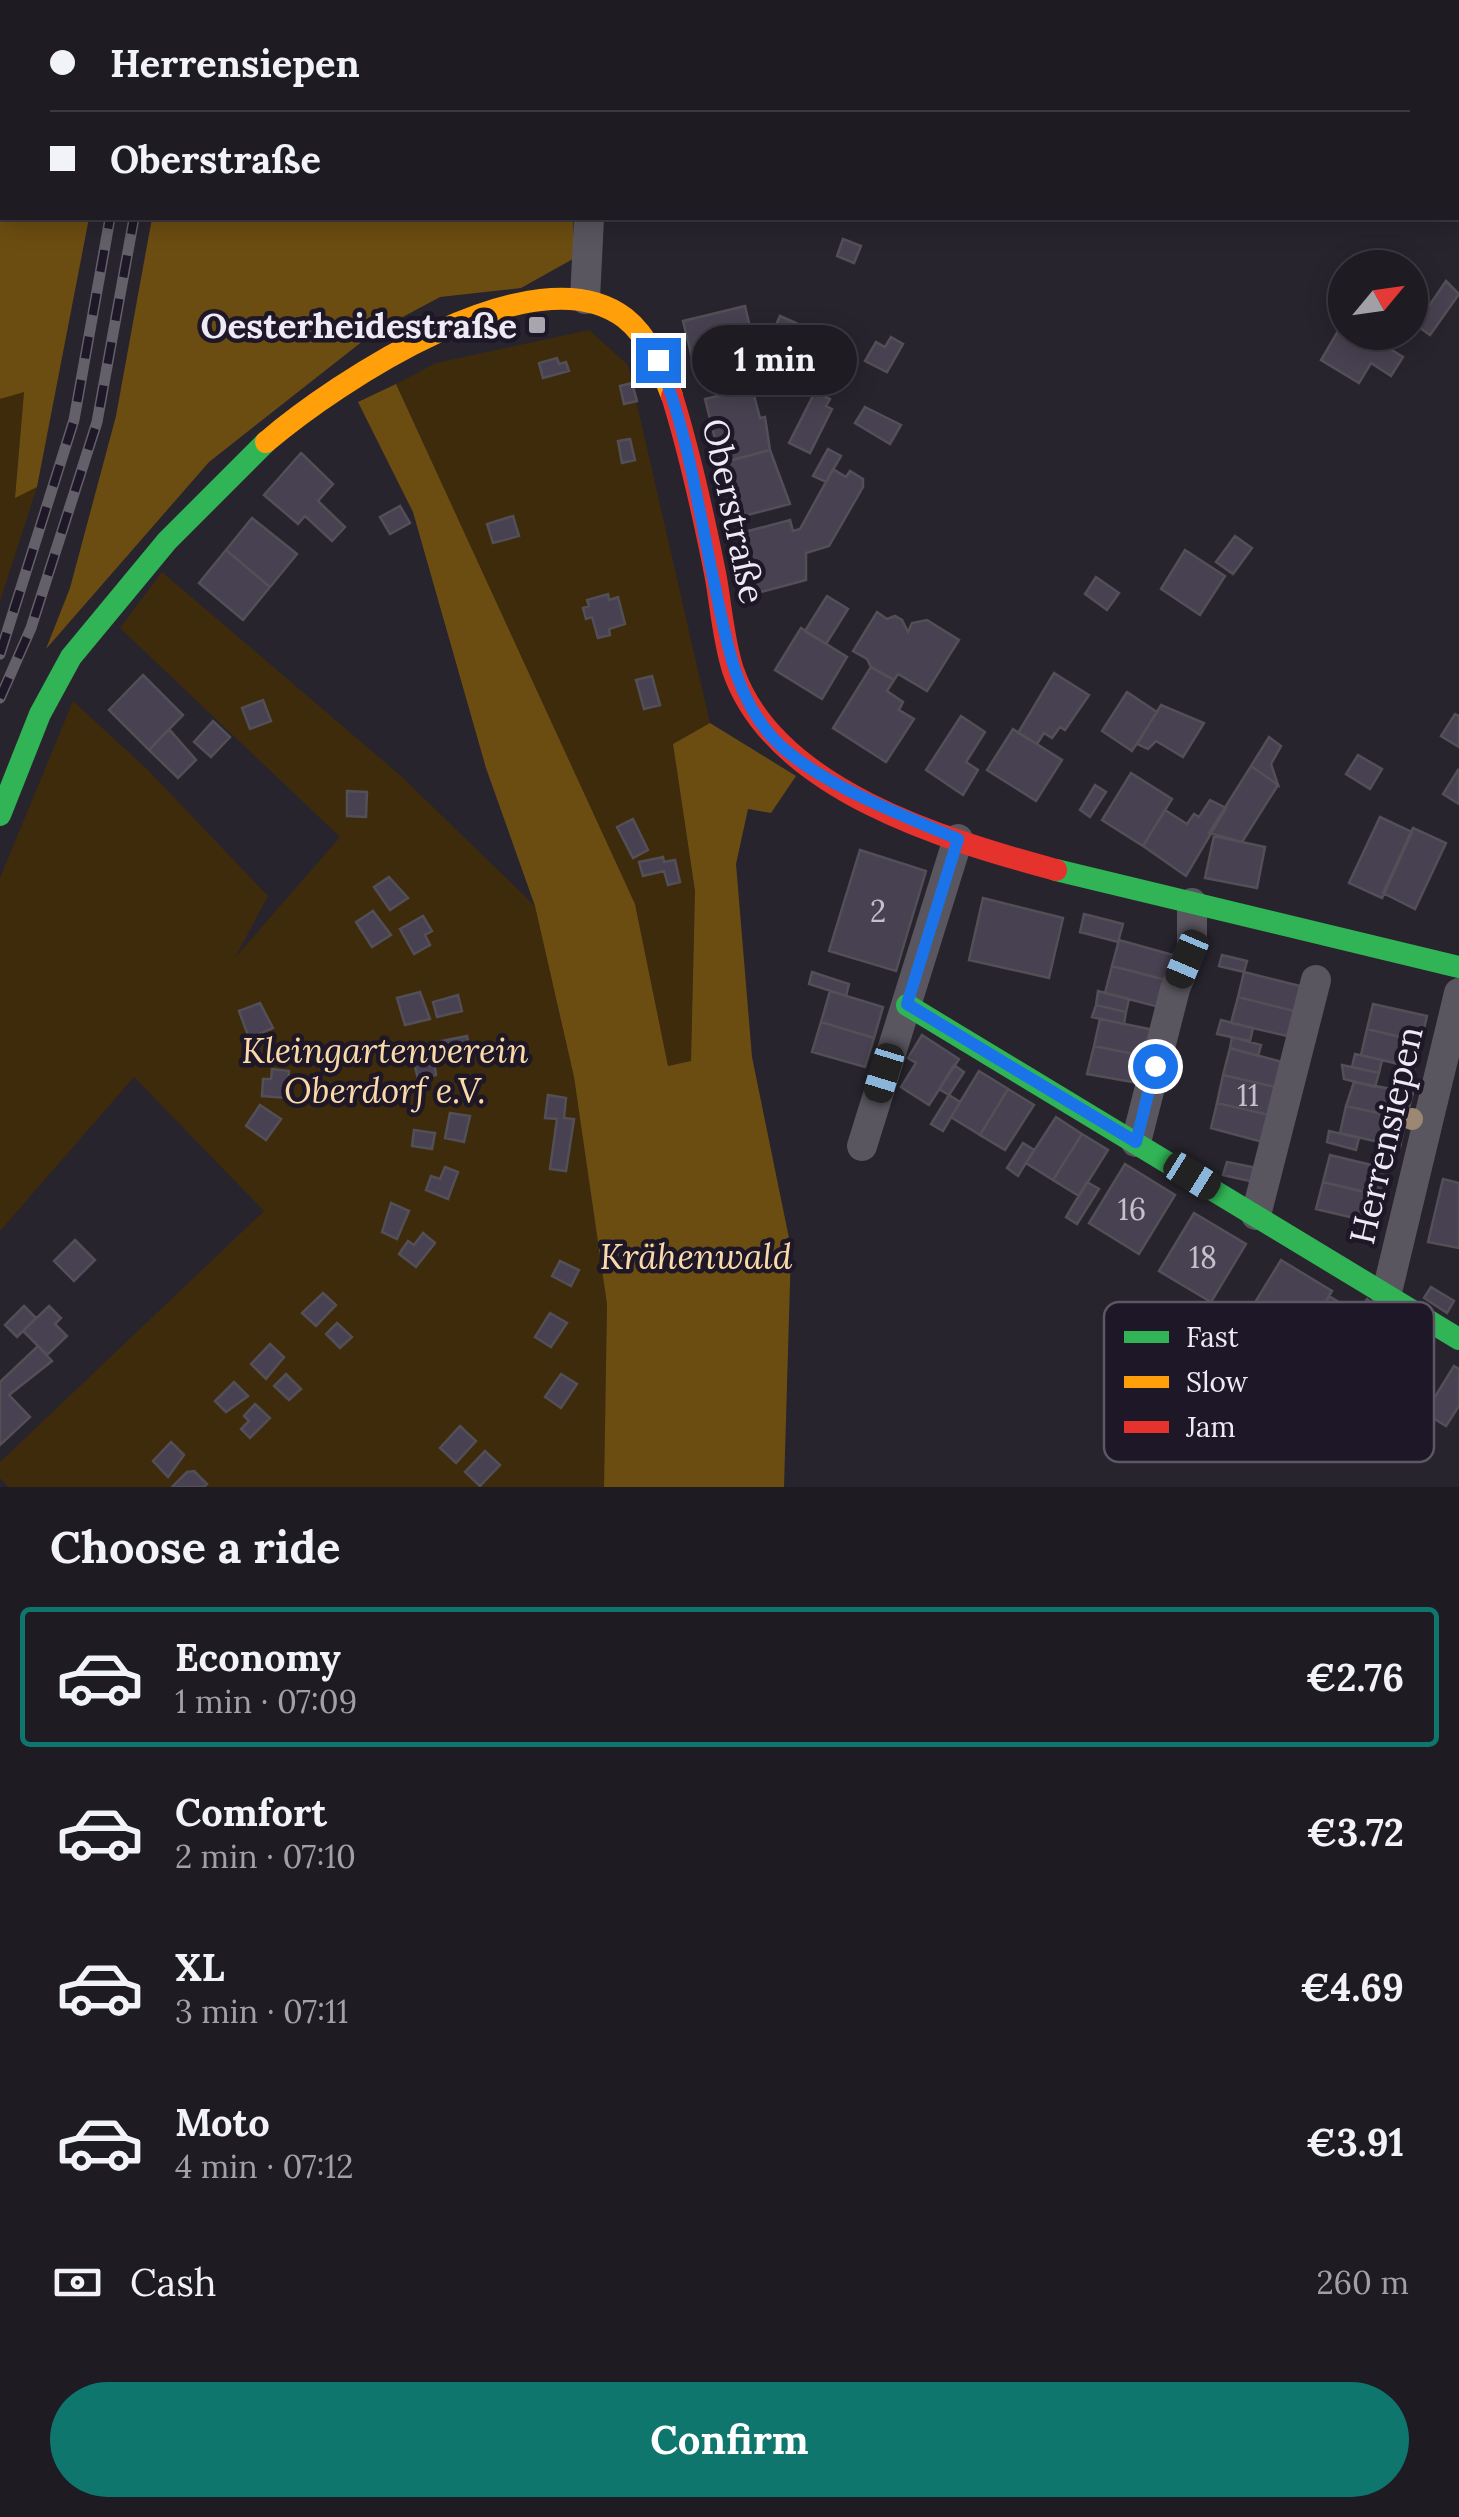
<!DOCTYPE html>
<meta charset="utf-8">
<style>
:root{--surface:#1e1b22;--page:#26242a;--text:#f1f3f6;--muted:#a1a1a5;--line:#3c3940;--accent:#0f766e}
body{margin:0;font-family:Lora,serif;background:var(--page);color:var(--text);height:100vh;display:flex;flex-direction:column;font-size:38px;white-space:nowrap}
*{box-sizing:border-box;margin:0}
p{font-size:32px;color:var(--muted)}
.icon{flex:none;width:55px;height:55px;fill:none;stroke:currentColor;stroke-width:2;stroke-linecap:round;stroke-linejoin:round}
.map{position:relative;height:1487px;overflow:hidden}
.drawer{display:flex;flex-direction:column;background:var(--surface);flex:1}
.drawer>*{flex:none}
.top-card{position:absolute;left:0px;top:0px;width:1460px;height:220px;box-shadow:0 5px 25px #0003,0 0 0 2px var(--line);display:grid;align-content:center;height:220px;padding:0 50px;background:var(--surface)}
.needle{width:65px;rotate:61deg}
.tools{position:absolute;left:1328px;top:250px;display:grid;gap:20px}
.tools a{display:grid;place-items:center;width:100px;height:100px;border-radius:50%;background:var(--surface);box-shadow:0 5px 25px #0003,0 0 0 2px var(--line);font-size:50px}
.end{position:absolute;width:45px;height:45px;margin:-22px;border:12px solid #1a73e8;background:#fff;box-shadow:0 0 0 5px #fff}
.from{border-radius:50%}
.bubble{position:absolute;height:70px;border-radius:35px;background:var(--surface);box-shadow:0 5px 25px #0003,0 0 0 2px var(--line);font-size:32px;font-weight:700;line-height:70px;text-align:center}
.car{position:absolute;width:30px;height:60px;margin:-30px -15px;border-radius:12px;box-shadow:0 0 8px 2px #0007;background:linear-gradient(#222 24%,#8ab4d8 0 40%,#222 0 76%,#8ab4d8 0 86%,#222 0)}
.top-card b{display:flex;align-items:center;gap:35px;height:95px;font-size:38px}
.top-card b+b{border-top:2px solid var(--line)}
.top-card i{width:25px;height:25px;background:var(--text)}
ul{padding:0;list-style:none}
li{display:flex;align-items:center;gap:30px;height:140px;margin:0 20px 15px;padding:0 30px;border:5px solid transparent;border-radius:10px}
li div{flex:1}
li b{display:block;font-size:38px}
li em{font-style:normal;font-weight:700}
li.selected{border-color:var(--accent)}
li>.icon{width:90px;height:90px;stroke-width:1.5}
h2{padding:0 50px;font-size:45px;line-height:120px}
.pay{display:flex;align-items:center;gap:25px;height:110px;padding:0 50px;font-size:38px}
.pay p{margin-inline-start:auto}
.button{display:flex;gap:20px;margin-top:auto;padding:20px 50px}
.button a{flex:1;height:115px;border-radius:60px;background:var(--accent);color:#fff;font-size:40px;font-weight:700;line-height:115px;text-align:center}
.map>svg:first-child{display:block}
.green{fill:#3e2b0b}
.forest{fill:#6c4d11}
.building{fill:#484151;stroke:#524f57;stroke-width:2.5}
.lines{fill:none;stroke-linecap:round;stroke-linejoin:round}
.street{stroke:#5a565f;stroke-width:30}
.fast{stroke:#30b455;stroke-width:22}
.slow{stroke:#ff9f0a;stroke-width:22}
.jam{stroke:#e5322d;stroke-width:22}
.rail-casing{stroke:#646069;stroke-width:11}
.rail{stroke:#1e1727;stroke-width:8;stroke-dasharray:22;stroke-linecap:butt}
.tree{fill:#9c8872}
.route{stroke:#1a73e8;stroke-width:12}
.poi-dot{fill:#a9a5af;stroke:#1e1727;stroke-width:4}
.labels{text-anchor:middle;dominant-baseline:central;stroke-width:9;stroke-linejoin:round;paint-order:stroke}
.number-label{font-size:30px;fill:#c4c0cc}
.poi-label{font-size:35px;font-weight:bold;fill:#eeeaf5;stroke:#1e1727;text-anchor:end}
.street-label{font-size:35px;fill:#eeeaf5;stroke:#1e1727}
.park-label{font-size:35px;font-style:italic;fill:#fbdaa9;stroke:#1e1727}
.key{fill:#1e1727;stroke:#5c5665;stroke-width:2.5}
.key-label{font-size:28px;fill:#eeeaf5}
</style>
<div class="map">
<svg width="1459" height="1487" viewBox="0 0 1459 1487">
<rect width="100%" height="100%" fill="#28242e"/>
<!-- green -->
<path class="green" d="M 589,330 L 628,365 L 710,723 L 673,745 L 695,891 L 691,1061 L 668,1066 L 635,904 L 396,384 L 436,363 Z
M 24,391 L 15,497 L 37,487 L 0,601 L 0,399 Z
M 162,572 L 401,776 L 535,906 L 574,1077 L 607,1304 L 604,1487 L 8,1487 L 0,1478 L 0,1462 L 264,1211 L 134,1077 L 0,1231 L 0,878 L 73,701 L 148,770 L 268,896 L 235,958 L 340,837 L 120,628 Z"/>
<!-- forest -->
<path class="forest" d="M 0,0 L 95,0 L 2,2 L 2,218 L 89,218 L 37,487 L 15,498 L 24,392 L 0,399 Z
M 152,218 L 573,218 L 573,259 L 521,288 L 440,297 L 373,333 L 209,462 L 46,649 L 70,588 L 116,416 Z
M 396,384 L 635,904 L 668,1066 L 691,1061 L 695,891 L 673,744 L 710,723 L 796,776 L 771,813 L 748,809 L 736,864 L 752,1057 L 791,1248 L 784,1487 L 604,1487 L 607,1304 L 574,1077 L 535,906 L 486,768 L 413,512 L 358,402 Z"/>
<!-- building -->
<path class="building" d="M 843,239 L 861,246 L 854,263 L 837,256 Z
M 1446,281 L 1459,294 L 1430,335 L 1416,325 Z
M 745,306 L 753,340 L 772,334 L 780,316 L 798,324 L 783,357 L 697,378 L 683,321 Z
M 1345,319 L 1345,332 L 1362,332 L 1403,357 L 1391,376 L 1371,363 L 1359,383 L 1321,360 Z
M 891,337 L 903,344 L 887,372 L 865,361 L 876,342 L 885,347 Z
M 557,358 L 559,364 L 566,362 L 569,371 L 543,378 L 539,363 Z
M 632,383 L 637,401 L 624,404 L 620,386 Z
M 752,388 L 760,418 L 765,417 L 770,450 L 721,463 L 705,399 Z
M 815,392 L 830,399 L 826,406 L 832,409 L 810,453 L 789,443 Z
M 865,407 L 901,425 L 890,444 L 855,423 Z
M 630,439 L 635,460 L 622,463 L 618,441 Z
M 828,449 L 841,456 L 826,482 L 813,476 Z
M 770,450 L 790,504 L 736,518 L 721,463 Z
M 301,453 L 333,484 L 318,501 L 345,527 L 332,541 L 305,516 L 298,524 L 264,495 Z
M 833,469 L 846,477 L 850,471 L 863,479 L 863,487 L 829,546 L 806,553 L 806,580 L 757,593 L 741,533 L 790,520 L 793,531 L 800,529 Z
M 400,506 L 410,523 L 390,534 L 380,517 Z
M 513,516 L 519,536 L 493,543 L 487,524 Z
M 252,518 L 297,554 L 270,587 L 226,550 Z
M 1235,536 L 1252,548 L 1233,574 L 1216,562 Z
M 226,550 L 270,587 L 243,620 L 199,583 Z
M 1185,550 L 1225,576 L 1200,615 L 1161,589 Z
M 1096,577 L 1119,593 L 1107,610 L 1085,594 Z
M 608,594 L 609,600 L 618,597 L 625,624 L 609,629 L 610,635 L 598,638 L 592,617 L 586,619 L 583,608 L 589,606 L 587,600 Z
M 827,596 L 848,609 L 826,644 L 805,631 Z
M 877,612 L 887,619 L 895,616 L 902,620 L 908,632 L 912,623 L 927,620 L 959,640 L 927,691 L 898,674 L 894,680 L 871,667 L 867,659 L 853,651 Z
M 801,628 L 847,657 L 822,699 L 775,670 Z
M 871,667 L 894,680 L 887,691 L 903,702 L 899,710 L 914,719 L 886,762 L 833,728 Z
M 1054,673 L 1089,695 L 1065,730 L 1060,727 L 1052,738 L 1044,733 L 1037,744 L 1018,733 Z
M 143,675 L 183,715 L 149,750 L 109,710 Z
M 652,676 L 660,705 L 644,709 L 636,680 Z
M 1127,692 L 1157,712 L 1132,751 L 1102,731 Z
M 263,700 L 271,721 L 250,729 L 242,708 Z
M 1161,705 L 1204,723 L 1183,757 L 1156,741 L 1148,749 L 1137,744 Z
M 1455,714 L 1459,716 L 1459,747 L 1441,736 Z
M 961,716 L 985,732 L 966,762 L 978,770 L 963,795 L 926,770 Z
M 213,721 L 230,737 L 211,757 L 194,742 Z
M 169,729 L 196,760 L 178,778 L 149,750 Z
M 1013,729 L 1062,760 L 1036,801 L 987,770 Z
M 1269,737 L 1281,746 L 1271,764 L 1278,785 L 1251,766 Z
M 1358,755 L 1382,769 L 1370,789 L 1346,774 Z
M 1251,766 L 1278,785 L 1242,842 L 1209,833 Z
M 1458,770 L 1459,771 L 1459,804 L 1443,794 Z
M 1131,773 L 1172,799 L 1143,846 L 1102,820 Z
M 1095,785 L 1106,792 L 1090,817 L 1080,810 Z
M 347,791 L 367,792 L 366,817 L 347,816 Z
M 1210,800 L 1226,808 L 1186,876 L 1143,846 L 1165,810 L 1187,824 L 1194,814 L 1199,817 Z
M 1380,817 L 1412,832 L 1382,898 L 1349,883 Z
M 633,819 L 648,850 L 633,858 L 617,827 Z
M 1413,828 L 1446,843 L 1415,909 L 1383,893 Z
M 1214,836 L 1265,847 L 1257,888 L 1205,878 Z
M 860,850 L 926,871 L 896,971 L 829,951 Z
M 663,857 L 664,862 L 675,860 L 680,882 L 668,885 L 664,871 L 643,876 L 639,862 Z
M 389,877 L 408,898 L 390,910 L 374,887 Z
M 983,898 L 1063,918 L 1049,978 L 969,960 Z
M 373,911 L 391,935 L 372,947 L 356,922 Z
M 1084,914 L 1123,924 L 1118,942 L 1080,932 Z
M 423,916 L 432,931 L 425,935 L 430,945 L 414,954 L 400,929 Z
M 1119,940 L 1177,956 L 1170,981 L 1112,966 Z
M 1222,955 L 1247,961 L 1244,972 L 1219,966 Z
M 1112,966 L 1170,981 L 1163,1008 L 1105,993 Z
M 812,972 L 849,984 L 846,996 L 809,984 Z
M 1244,972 L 1300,986 L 1294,1011 L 1238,997 Z
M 830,991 L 883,1007 L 874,1038 L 821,1022 Z
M 1098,991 L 1129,999 L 1126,1012 L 1096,1005 Z
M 420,992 L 430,1019 L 405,1025 L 397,998 Z
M 458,995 L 462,1011 L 437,1017 L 433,1002 Z
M 1238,997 L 1294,1011 L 1287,1036 L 1231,1023 Z
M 260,1003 L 273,1028 L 249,1038 L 239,1011 Z
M 1373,1004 L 1427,1016 L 1421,1042 L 1367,1029 Z
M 1096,1005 L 1126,1012 L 1124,1024 L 1092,1017 Z
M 1100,1019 L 1154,1030 L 1149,1057 L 1094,1046 Z
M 1221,1020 L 1253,1028 L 1250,1041 L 1217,1034 Z
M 821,1022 L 874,1038 L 865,1067 L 812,1052 Z
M 1367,1029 L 1421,1042 L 1415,1068 L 1361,1055 Z
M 922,1035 L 959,1059 L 929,1105 L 901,1087 L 916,1063 L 908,1058 Z
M 467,1036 L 472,1061 L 451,1065 L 442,1041 Z
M 1232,1037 L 1261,1045 L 1258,1056 L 1230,1048 Z
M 432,1045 L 436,1075 L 418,1079 L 411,1050 Z
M 1094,1046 L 1149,1057 L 1144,1084 L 1087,1074 Z
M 1230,1048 L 1286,1063 L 1280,1088 L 1223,1075 Z
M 1355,1054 L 1382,1060 L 1379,1073 L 1352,1067 Z
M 954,1065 L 964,1072 L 949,1095 L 939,1089 Z
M 1342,1065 L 1379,1073 L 1375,1087 L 1344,1079 Z
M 272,1069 L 289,1071 L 287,1098 L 262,1096 L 263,1079 L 271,1079 Z
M 979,1071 L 1008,1089 L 980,1135 L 951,1117 Z
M 1223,1075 L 1280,1088 L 1273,1116 L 1217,1103 Z
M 1354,1082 L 1413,1093 L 1406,1119 L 1346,1106 Z
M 1008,1089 L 1034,1105 L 1005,1150 L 980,1135 Z
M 548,1095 L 566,1098 L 564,1118 L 574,1119 L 566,1171 L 550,1169 L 557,1119 L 545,1118 Z
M 949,1095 L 960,1102 L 943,1131 L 931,1124 Z
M 1217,1103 L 1273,1116 L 1266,1143 L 1211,1128 Z
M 260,1105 L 281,1119 L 266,1140 L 246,1126 Z
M 1346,1106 L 1406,1119 L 1400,1147 L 1340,1133 Z
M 450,1113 L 470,1116 L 464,1142 L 445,1138 Z
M 1056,1117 L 1082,1134 L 1053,1180 L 1026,1163 Z
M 414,1130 L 435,1133 L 432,1149 L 412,1146 Z
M 1329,1131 L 1359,1138 L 1356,1150 L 1327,1142 Z
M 1082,1134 L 1108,1150 L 1079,1196 L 1053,1180 Z
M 1023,1143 L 1034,1150 L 1018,1176 L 1007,1168 Z
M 1330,1155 L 1388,1169 L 1381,1196 L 1323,1182 Z
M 1227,1162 L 1257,1168 L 1254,1182 L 1223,1175 Z
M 1125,1164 L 1175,1195 L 1139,1254 L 1089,1223 Z
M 445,1167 L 458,1172 L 448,1199 L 426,1190 L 431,1176 L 440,1179 Z
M 1443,1179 L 1459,1183 L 1459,1248 L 1428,1242 Z
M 1087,1182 L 1099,1189 L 1077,1224 L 1066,1217 Z
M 1323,1182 L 1381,1196 L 1375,1223 L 1316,1209 Z
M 391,1203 L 409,1211 L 397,1239 L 382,1232 Z
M 1194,1213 L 1246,1244 L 1211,1302 L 1159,1271 Z
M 423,1233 L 435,1243 L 416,1267 L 399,1254 L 408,1241 L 414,1245 Z
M 75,1240 L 95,1260 L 74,1281 L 54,1261 Z
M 1281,1260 L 1332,1291 L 1317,1316 L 1333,1326 L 1310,1363 L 1243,1322 Z
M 560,1261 L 579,1270 L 571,1286 L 552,1276 Z
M 1431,1287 L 1454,1301 L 1447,1313 L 1424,1298 Z
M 323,1293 L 336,1305 L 316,1326 L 302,1313 Z
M 1329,1296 L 1358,1314 L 1337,1349 L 1324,1341 L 1333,1326 L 1317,1316 Z
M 1367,1299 L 1378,1307 L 1357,1342 L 1345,1335 Z
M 24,1306 L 36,1318 L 17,1337 L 5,1325 Z
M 49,1306 L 61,1318 L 55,1324 L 67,1336 L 47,1355 L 23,1331 Z
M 550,1313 L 567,1323 L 551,1347 L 535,1337 Z
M 337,1323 L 352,1337 L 340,1348 L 326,1334 Z
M 270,1344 L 284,1357 L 266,1379 L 251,1364 Z
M 38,1346 L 52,1361 L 9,1395 L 30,1417 L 0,1445 L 0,1382 Z
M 1454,1366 L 1459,1369 L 1459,1406 L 1446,1426 L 1425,1413 Z
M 286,1374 L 301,1389 L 289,1400 L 274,1386 Z
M 561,1374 L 577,1384 L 561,1408 L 545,1397 Z
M 234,1382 L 248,1396 L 226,1412 L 215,1401 Z
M 1423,1390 L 1435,1397 L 1413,1431 L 1402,1424 Z
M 255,1404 L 270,1418 L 250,1438 L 241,1429 L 249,1421 L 244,1416 Z
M 460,1426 L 476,1441 L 456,1463 L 440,1448 Z
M 171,1442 L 184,1455 L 168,1477 L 153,1461 Z
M 485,1451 L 500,1465 L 480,1486 L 465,1472 Z
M 194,1471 L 207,1484 L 204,1487 L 172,1487 L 187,1472 Z"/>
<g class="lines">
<!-- street -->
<path class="street" d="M 523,0 L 524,2
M 1289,2 L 1305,0
M 585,299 L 589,218
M 1192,903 L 1192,942
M 1136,1142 L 1175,989 L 1187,959
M 862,1146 L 958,839
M 1256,1215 L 1316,980
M 1386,1296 L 1459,993"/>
<!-- fast -->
<path class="fast" d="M 0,815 L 40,714 L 71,657 L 167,541 L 266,442
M 1056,870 L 1459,967
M 907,1005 L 1459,1339"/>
<!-- slow -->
<path class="slow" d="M 266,442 C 335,383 535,249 625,318 C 649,337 661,368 672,396"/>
<!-- jam -->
<path class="jam" d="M 672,396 C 690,454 703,513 715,573 C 721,604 723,639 733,670 C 774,790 946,840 1056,870"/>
<!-- rail casing -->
<g class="rail-casing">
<path id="rail" d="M 125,2 L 125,0
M 148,2 L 148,0
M 1066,2 L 1077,0
M 1151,2 L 1162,0
M 0,654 L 74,420 L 110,218
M 0,698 L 31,628 L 97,422 L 134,218"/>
</g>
<!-- rail -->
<use href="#rail" class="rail"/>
</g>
<!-- trees -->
<circle class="tree" cx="1412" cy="1119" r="11"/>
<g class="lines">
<!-- route -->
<path class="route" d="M 658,360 C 688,430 698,508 714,582 C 726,637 733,693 772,737 C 813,782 902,815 958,839 L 907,1004 L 1136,1142 L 1155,1066"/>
</g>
<!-- markers -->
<rect class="poi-dot" x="527" y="315" width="20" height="20" rx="5"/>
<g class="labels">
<!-- number labels -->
<g class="number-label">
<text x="878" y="911">2</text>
<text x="1248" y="1095">11</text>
<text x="1132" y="1209">16</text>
<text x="1203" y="1257">18</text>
</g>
<!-- poi labels -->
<g class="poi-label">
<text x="517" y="325">Oesterheidestraße</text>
</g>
<!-- street labels -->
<g class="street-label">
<text transform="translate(734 511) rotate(78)">Oberstraße</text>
<text transform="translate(1386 1135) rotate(-77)">Herrensiepen</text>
</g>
<!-- park labels -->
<g class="park-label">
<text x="385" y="1050">Kleingartenverein<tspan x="385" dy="40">Oberdorf e.V.</tspan></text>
<text x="696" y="1256">Krähenwald</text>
</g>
</g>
<!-- legend -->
<rect x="1104" y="1302" width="330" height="160" rx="15" class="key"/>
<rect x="1124" y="1331" width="45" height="12" fill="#30b455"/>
<rect x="1124" y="1376" width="45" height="12" fill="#ff9f0a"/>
<rect x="1124" y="1421" width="45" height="12" fill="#e5322d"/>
<g class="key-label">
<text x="1186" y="1347">Fast</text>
<text x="1186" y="1392">Slow</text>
<text x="1186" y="1437">Jam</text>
</g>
</svg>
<div class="tools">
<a><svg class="needle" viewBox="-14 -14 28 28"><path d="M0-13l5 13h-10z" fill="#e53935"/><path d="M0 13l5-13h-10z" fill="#a1a1a5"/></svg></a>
</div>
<i class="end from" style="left:1155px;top:1066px"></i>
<i class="end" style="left:658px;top:360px"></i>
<div class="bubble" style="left:692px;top:325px;width:165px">1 min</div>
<i class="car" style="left:1187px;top:959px;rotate:203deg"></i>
<i class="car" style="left:884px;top:1073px;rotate:197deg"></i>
<i class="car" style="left:1192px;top:1176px;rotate:122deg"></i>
<div class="top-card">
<b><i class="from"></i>Herrensiepen</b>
<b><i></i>Oberstraße</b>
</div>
</div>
<section class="drawer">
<h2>Choose a ride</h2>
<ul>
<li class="selected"><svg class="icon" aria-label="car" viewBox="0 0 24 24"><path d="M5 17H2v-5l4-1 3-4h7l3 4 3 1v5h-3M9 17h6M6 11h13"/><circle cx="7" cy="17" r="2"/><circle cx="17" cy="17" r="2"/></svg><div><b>Economy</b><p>1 min · 07:09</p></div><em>€2.76</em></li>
<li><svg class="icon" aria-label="car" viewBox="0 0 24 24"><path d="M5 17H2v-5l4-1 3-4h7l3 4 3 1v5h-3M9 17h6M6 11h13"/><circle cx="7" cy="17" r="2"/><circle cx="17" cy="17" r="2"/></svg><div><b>Comfort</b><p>2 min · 07:10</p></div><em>€3.72</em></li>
<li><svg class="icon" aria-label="car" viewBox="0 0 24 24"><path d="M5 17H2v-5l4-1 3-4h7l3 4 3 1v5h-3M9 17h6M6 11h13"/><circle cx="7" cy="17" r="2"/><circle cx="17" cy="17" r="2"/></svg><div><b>XL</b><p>3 min · 07:11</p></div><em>€4.69</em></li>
<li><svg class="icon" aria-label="car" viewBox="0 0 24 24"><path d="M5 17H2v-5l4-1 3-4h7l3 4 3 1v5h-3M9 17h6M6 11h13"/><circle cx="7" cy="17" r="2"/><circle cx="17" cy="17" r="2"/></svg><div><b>Moto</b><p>4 min · 07:12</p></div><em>€3.91</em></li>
</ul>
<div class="pay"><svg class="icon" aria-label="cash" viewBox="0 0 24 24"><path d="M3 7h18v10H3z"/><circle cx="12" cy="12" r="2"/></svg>Cash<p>260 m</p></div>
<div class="button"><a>Confirm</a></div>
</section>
